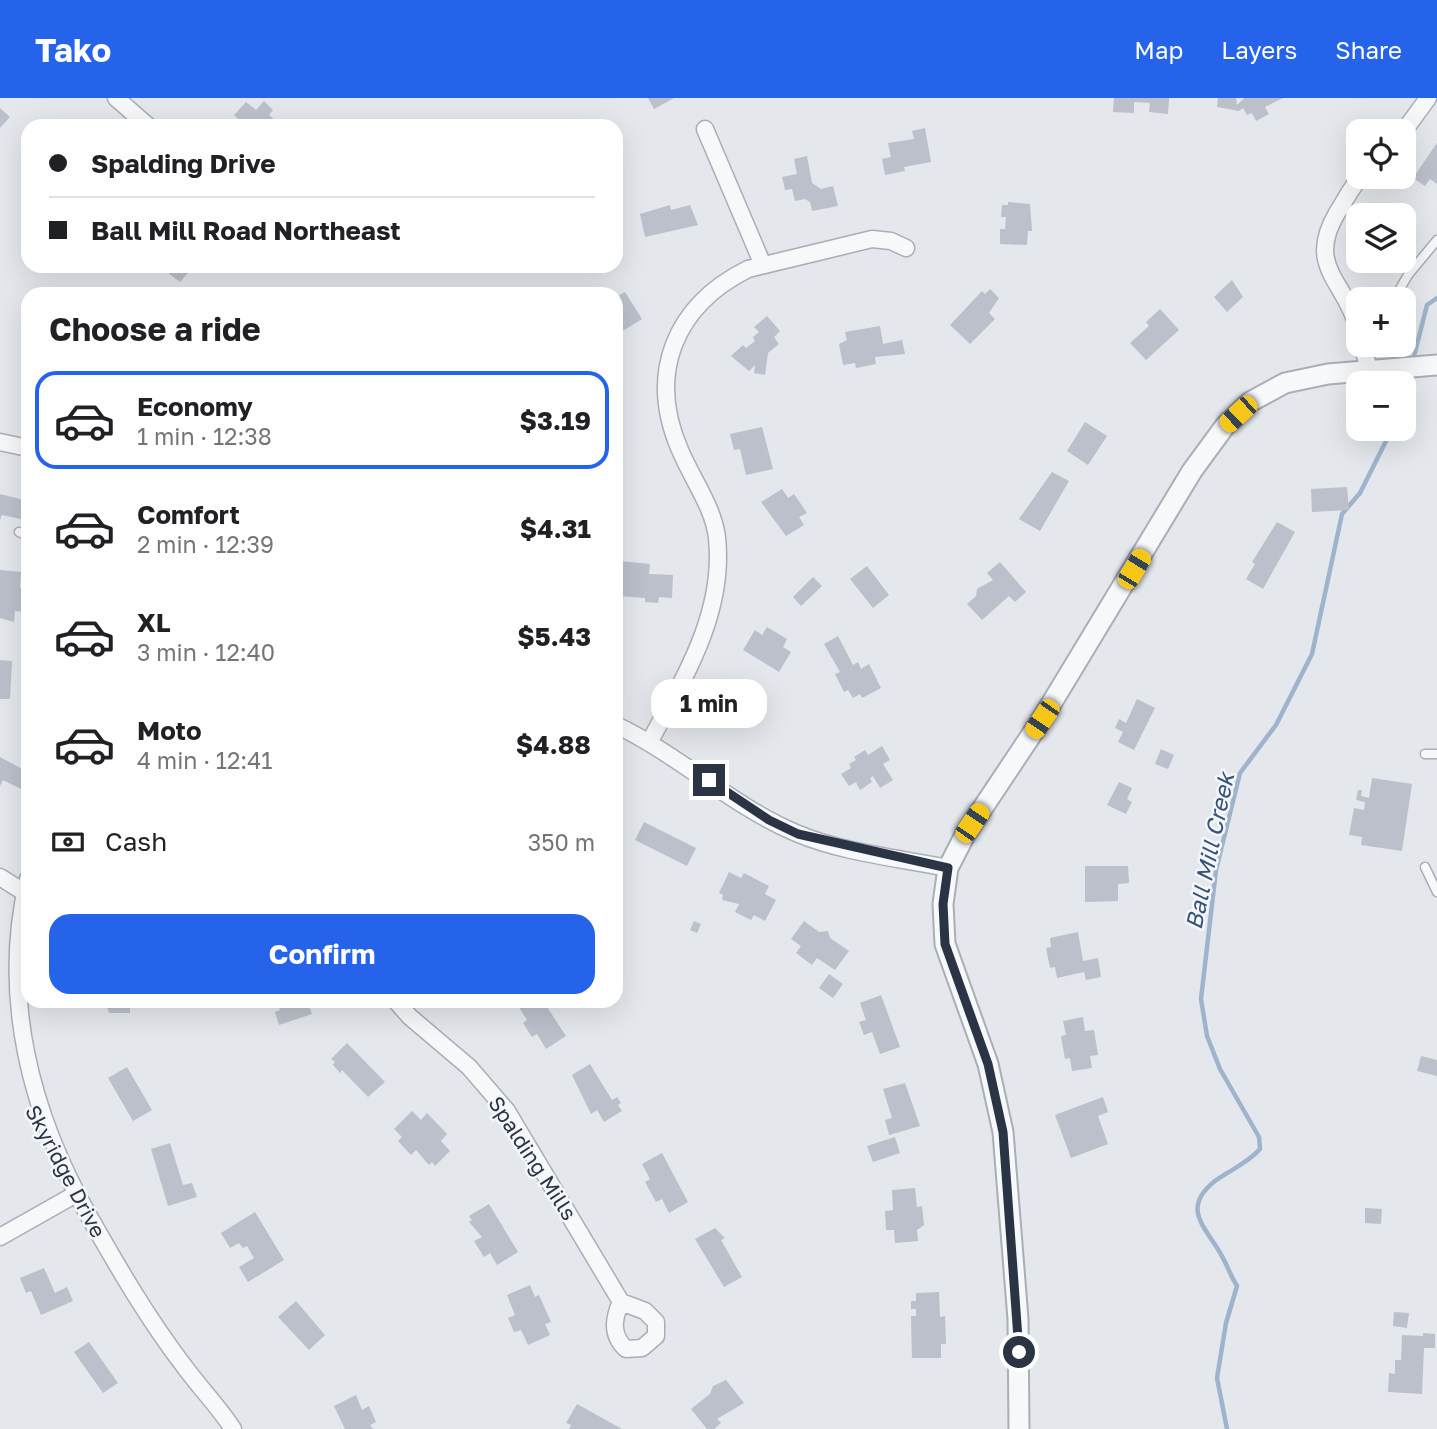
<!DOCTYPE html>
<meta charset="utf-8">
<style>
:root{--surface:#fff;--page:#f2f2f2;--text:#202124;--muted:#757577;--line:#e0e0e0;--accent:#2563eb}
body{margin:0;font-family:"Golos Text",sans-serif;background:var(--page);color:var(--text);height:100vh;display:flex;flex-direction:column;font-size:26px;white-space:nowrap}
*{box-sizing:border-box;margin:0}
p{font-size:23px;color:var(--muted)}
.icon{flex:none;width:38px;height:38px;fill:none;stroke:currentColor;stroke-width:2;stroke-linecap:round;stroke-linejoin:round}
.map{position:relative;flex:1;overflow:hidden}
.details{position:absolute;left:21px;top:189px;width:602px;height:721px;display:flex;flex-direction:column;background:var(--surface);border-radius:21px;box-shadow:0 7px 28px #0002}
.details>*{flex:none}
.guide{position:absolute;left:21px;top:21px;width:602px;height:154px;border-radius:21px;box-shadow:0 7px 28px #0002;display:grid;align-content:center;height:154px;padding:0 28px;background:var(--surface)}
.tools{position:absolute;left:1346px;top:21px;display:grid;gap:14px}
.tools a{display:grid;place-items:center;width:70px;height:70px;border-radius:14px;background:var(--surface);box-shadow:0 7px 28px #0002;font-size:35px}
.end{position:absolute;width:32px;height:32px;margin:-16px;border:9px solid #2b3445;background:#fff;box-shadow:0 0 0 4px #fff}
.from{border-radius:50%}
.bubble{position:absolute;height:49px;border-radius:21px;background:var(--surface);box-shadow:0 7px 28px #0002;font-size:23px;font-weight:700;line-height:49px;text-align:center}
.car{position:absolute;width:21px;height:42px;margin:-21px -10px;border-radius:9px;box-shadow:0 0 5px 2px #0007;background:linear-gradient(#f5c518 24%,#345 0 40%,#f5c518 0 76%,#345 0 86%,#f5c518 0)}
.guide b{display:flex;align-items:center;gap:24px;height:66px;font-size:26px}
.guide b+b{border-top:2px solid var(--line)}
.guide i{width:18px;height:18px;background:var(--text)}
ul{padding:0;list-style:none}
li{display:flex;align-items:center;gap:21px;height:98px;margin:0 14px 10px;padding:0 14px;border:4px solid transparent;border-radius:21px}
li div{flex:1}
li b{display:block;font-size:26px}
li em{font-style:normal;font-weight:700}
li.current{border-color:var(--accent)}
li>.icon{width:63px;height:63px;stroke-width:1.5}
h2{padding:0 28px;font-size:32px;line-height:84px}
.pay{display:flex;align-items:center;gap:18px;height:77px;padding:0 28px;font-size:26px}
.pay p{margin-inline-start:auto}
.primary-button{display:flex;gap:14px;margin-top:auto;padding:14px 28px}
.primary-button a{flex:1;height:80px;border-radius:21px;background:var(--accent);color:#fff;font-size:28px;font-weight:700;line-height:80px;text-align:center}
header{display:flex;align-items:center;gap:42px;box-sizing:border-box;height:98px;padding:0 35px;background:var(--accent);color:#fff}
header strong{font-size:33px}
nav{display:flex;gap:38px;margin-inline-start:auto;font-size:24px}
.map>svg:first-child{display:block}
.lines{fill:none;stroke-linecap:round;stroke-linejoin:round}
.stream{stroke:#9fb4cc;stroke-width:4.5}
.building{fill:#bbc0ca}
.service-casing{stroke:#a9aeb7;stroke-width:11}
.minor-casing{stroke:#a9aeb7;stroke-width:19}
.tertiary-casing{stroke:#a9aeb7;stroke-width:23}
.service{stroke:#f7f8fa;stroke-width:8}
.minor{stroke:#f7f8fa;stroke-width:16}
.tertiary{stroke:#f7f8fa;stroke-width:19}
.route{stroke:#2b3445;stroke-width:9}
.labels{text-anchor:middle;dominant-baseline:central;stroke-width:5;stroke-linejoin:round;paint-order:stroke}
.street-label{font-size:21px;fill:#2b3445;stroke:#f4f6f9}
.water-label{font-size:23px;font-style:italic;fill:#34527a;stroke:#f4f6f9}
</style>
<header>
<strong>Tako</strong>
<nav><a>Map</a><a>Layers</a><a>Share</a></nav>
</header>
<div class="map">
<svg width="1437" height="1331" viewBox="0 0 1437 1331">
<rect width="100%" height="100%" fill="#e4e7ec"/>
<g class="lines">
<!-- stream -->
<path class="stream" d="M 1413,262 L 1427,207 L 1437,200
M 1404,303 L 1411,274
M 1227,1331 L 1217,1280 L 1226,1225 L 1237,1188 C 1230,1177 1226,1164 1219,1153 C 1203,1127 1182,1109 1215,1083 C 1230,1072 1248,1065 1260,1051 L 1259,1039 L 1220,971 L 1207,938 L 1201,901 L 1216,772 L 1240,675 L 1276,627 L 1312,556 L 1342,416 L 1360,395 L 1392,331"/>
</g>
<!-- building -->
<path class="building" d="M 648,0 L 674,0 L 654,11 Z
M 1114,0 L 1169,0 L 1168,16 L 1149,14 L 1150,5 L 1134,4 L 1134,15 L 1113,14 Z
M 1218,0 L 1236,0 L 1237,7 L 1244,0 L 1283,0 L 1265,9 L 1269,16 L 1256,23 L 1252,15 L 1247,17 L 1243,10 L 1239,13 L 1217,9 Z
M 264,3 L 273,12 L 269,17 L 282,28 L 246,28 L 234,17 L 246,4 L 256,12 Z
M 0,10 L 10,19 L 0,30 Z
M 925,30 L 931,64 L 904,69 L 905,73 L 885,77 L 882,61 L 891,59 L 888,45 L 914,41 L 912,33 Z
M 1437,45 L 1437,86 L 1430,81 L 1425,88 L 1413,80 Z
M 807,58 L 812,85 L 821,91 L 833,88 L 838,108 L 812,113 L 810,104 L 805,101 L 795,103 L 792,91 L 785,92 L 782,79 L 797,76 L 794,61 Z
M 1008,104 L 1030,106 L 1032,133 L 1028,133 L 1027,147 L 1000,146 L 1000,131 L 1005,131 L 1006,119 L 1001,119 L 1002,107 L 1008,107 Z
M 670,107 L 671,112 L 690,107 L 698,127 L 645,139 L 640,116 Z
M 159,168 L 194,168 L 180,184 Z
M 1232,182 L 1243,199 L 1227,214 L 1214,199 Z
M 990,191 L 999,200 L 989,215 L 995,221 L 970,246 L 950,227 L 982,193 L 985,196 Z
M 625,194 L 642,221 L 616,237 L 616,199 Z
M 1160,211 L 1179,232 L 1146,262 L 1130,245 L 1149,228 L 1146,224 Z
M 767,218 L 780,233 L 774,239 L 779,246 L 768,255 L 765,277 L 754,275 L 755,267 L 749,273 L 731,258 L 743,247 L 746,250 L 755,243 L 753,239 L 759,234 L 754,229 Z
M 880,228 L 883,246 L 902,242 L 905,256 L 875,259 L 876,266 L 856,270 L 855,265 L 843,267 L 839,246 L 847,242 L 845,234 Z
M 1085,324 L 1107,338 L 1088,367 L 1067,353 Z
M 762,329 L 773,371 L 746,377 L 740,351 L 734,352 L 730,336 Z
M 1052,374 L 1069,383 L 1040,433 L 1019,421 Z
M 1347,389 L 1349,412 L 1312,414 L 1311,391 Z
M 782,391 L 788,400 L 794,396 L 807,415 L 799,419 L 804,427 L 786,438 L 761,404 Z
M 0,396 L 28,403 L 25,422 L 2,417 L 0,422 Z
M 1277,424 L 1295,434 L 1263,491 L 1246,481 L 1255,466 L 1252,464 Z
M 620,463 L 650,466 L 649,476 L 673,477 L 672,500 L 659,499 L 658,505 L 645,504 L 645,500 L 617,498 Z
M 1000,464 L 1026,494 L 1015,504 L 1009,498 L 982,522 L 967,506 L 976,498 L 977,491 L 993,482 L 987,475 Z
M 867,468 L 889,497 L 873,510 L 850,481 Z
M 0,472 L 21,474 L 20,490 L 27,490 L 25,514 L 15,513 L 14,524 L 0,520 Z
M 813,479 L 822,488 L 801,508 L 793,499 Z
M 767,529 L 787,541 L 783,549 L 791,554 L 779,574 L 743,552 L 755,532 L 762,537 Z
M 838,538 L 853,567 L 858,564 L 861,571 L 869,566 L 881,590 L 862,600 L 860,596 L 853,600 L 848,592 L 844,594 L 835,576 L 840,574 L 824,546 Z
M 0,562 L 12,563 L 10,601 L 0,601 Z
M 1137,601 L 1155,610 L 1134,652 L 1118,644 L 1123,634 L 1115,630 L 1119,621 L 1126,625 Z
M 882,648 L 890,662 L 883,666 L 893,682 L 880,690 L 873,678 L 870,680 L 872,684 L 860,692 L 856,684 L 849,688 L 841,676 L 851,670 L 849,666 L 856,662 L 854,659 L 865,652 L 868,657 Z
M 1161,651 L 1174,657 L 1168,671 L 1155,666 Z
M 0,659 L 28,674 L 21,691 L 3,682 L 0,688 Z
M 1372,680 L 1412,686 L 1402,753 L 1361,747 L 1362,739 L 1349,737 L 1354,710 L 1364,712 L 1365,704 L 1356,702 L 1358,692 L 1362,692 L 1361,698 L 1369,700 Z
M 1119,684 L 1132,690 L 1127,701 L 1132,704 L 1126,716 L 1107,707 Z
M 644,724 L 696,750 L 687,768 L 635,742 Z
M 1085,768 L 1128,768 L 1129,785 L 1118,786 L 1118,803 L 1085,804 Z
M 729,774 L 741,780 L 744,775 L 769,788 L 765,796 L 776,802 L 765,823 L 754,817 L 751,822 L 735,814 L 739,806 L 722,802 L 723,797 L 719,795 Z
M 694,823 L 701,826 L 697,835 L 690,832 Z
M 804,823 L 819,834 L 828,833 L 830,840 L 849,853 L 835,872 L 817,860 L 812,867 L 796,855 L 801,848 L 791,841 Z
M 1078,834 L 1083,863 L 1098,860 L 1101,879 L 1086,882 L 1084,874 L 1057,880 L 1055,869 L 1050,870 L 1046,850 L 1051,849 L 1050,840 Z
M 829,876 L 843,886 L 833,900 L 819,890 Z
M 881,897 L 900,949 L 880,956 L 872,934 L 864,937 L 859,924 L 866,922 L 860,905 Z
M 105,903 L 130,903 L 130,915 L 109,915 Z
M 276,903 L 307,903 L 312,916 L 279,927 L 275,914 L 280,912 Z
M 522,903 L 543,903 L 566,938 L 546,951 L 537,936 L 532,939 L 523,925 L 527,922 L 517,906 Z
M 1083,919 L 1085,933 L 1094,932 L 1098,957 L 1090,958 L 1092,970 L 1072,973 L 1070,960 L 1065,961 L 1061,938 L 1066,937 L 1063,923 Z
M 347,945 L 385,984 L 368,999 L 342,972 L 340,975 L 333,967 L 335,964 L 331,961 Z
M 1421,958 L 1437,962 L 1437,978 L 1417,973 Z
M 590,966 L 612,1002 L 617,999 L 621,1005 L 618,1007 L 622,1013 L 604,1024 L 597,1012 L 591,1016 L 572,977 Z
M 127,969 L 152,1012 L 133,1023 L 108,980 Z
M 905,985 L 920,1028 L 889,1037 L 885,1022 L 892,1020 L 883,991 Z
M 1103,999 L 1108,1014 L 1098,1018 L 1108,1046 L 1071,1060 L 1055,1017 Z
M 412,1013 L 421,1022 L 427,1015 L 447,1036 L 441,1043 L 450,1053 L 435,1068 L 432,1064 L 429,1067 L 416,1052 L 411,1057 L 398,1043 L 402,1039 L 394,1031 Z
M 895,1039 L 900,1055 L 873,1064 L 867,1048 Z
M 170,1045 L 183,1087 L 192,1085 L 197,1099 L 168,1108 L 151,1051 Z
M 662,1055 L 688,1104 L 669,1115 L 662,1101 L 656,1104 L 645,1084 L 650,1081 L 642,1066 Z
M 915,1090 L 917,1109 L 922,1108 L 924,1127 L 917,1132 L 918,1143 L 895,1145 L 894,1132 L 886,1132 L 885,1113 L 893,1112 L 892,1092 Z
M 489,1106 L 518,1154 L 497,1167 L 490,1155 L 484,1159 L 474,1143 L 482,1139 L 469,1124 L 472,1122 L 469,1118 Z
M 1365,1110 L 1382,1111 L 1381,1126 L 1365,1125 Z
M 255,1114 L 284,1162 L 248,1184 L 239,1169 L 254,1160 L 247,1148 L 243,1150 L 239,1145 L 230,1150 L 221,1135 Z
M 715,1130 L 725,1140 L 721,1142 L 742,1179 L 724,1189 L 695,1141 Z
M 44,1170 L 55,1195 L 67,1189 L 73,1203 L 41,1217 L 31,1193 L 26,1195 L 20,1180 Z
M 530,1187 L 535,1199 L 539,1197 L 551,1224 L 545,1226 L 550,1237 L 528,1247 L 521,1232 L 514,1234 L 508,1220 L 515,1217 L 507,1197 Z
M 939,1194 L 940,1219 L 945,1218 L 946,1246 L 941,1246 L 941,1260 L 912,1260 L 911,1218 L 916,1218 L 916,1211 L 911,1211 L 911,1203 L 916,1203 L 916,1195 Z
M 296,1203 L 325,1237 L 309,1252 L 278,1219 Z
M 1394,1214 L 1409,1215 L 1407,1230 L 1393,1228 Z
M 1423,1235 L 1435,1236 L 1435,1250 L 1424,1250 L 1422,1296 L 1388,1294 L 1389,1275 L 1395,1276 L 1395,1262 L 1401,1262 L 1402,1237 L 1423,1238 Z
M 89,1244 L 118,1285 L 103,1295 L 74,1254 Z
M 726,1282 L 744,1305 L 717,1321 L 721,1325 L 714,1331 L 707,1331 L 691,1311 L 710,1296 L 713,1288 Z
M 356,1297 L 362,1312 L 369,1308 L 376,1324 L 370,1327 L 373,1331 L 345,1331 L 334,1308 Z
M 577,1306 L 622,1331 L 569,1331 L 571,1327 L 566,1325 Z"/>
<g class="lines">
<!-- service casing -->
<g class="service-casing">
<path id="service" d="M 1394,201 L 1408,177 L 1437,142
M 19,434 L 28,438
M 1425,656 L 1437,656
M 1425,769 L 1437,794"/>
</g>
<!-- minor casing -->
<g class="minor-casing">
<path id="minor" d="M 116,0 L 148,28
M 705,31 L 763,167
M 1404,33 L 1428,0
M 1358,231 C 1346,183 1305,169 1337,115 C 1345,103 1351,89 1361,79
M 1362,247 L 1369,271
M 0,344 L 28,350
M 616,627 C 679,657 732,708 796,735 C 843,755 899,760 948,770
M 650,643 C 684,580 725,515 717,440 C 714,410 691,379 680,352 C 647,276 674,208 748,171 L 872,141 L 891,143 L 906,150
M 0,779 L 22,793
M 28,781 C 0,899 31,1017 90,1120 C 119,1171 148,1221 184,1268 C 200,1290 219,1309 233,1331
M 396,903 L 410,919 L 469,969 L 507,1013 L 621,1204 L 645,1213 L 656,1224 L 656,1238 L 642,1250 L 626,1251 C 611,1237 613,1221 621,1204
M 0,1139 L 76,1096"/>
</g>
<!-- tertiary casing -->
<g class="tertiary-casing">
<path id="tertiary" d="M 1019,1331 L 1018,1221 L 1003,1034 L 988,966 L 945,846 L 943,806 L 948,770 L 966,735 L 1042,621 L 1192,373 L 1225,328 L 1250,304 L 1285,285 L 1328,276 L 1437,267"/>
</g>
<!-- service -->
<use href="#service" class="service"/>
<!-- minor -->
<use href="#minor" class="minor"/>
<!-- tertiary -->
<use href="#tertiary" class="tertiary"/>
</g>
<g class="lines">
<!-- route -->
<path class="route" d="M 709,682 L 769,722 L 798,736 L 948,770 L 943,806 L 945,846 L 988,966 L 1003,1034 L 1019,1254"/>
</g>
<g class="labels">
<!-- street labels -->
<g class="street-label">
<text transform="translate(533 1060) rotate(57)">Spalding Mills</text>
<text transform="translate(66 1073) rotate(62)">Skyridge Drive</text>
</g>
<!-- water labels -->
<g class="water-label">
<text transform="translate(1209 753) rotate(-78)">Ball Mill Creek</text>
</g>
</g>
</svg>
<div class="tools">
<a><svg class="icon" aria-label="locate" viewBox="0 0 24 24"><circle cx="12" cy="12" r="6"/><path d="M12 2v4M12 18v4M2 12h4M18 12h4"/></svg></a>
<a><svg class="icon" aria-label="layers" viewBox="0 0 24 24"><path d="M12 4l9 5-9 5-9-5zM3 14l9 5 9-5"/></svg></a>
<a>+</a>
<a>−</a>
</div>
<i class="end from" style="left:1019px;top:1254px"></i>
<i class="end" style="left:709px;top:682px"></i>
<div class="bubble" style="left:651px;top:581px;width:116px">1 min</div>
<i class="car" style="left:1238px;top:316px;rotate:227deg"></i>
<i class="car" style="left:1134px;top:471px;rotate:31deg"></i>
<i class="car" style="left:1042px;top:621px;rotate:214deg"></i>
<i class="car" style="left:972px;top:725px;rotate:34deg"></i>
<div class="guide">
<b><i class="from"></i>Spalding Drive</b>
<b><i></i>Ball Mill Road Northeast</b>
</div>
<section class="details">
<h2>Choose a ride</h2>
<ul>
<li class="current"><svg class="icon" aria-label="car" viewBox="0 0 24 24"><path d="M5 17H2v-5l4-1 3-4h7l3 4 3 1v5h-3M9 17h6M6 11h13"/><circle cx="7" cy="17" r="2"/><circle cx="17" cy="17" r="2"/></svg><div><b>Economy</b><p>1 min · 12:38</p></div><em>$3.19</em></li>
<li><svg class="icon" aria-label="car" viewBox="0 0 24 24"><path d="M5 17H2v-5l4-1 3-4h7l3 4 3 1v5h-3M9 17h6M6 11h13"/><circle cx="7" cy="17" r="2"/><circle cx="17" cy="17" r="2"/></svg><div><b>Comfort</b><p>2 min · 12:39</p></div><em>$4.31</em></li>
<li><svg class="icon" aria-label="car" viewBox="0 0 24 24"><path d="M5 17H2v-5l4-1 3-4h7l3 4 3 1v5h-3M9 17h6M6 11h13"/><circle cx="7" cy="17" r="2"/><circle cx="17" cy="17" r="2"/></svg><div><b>XL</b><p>3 min · 12:40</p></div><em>$5.43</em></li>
<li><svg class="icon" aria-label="car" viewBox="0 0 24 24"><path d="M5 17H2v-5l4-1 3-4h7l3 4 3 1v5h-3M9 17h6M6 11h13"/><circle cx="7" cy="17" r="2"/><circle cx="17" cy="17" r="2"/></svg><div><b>Moto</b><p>4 min · 12:41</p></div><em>$4.88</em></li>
</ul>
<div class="pay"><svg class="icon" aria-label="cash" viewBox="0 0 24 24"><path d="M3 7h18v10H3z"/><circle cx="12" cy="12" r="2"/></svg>Cash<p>350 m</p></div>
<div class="primary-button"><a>Confirm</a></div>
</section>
</div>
